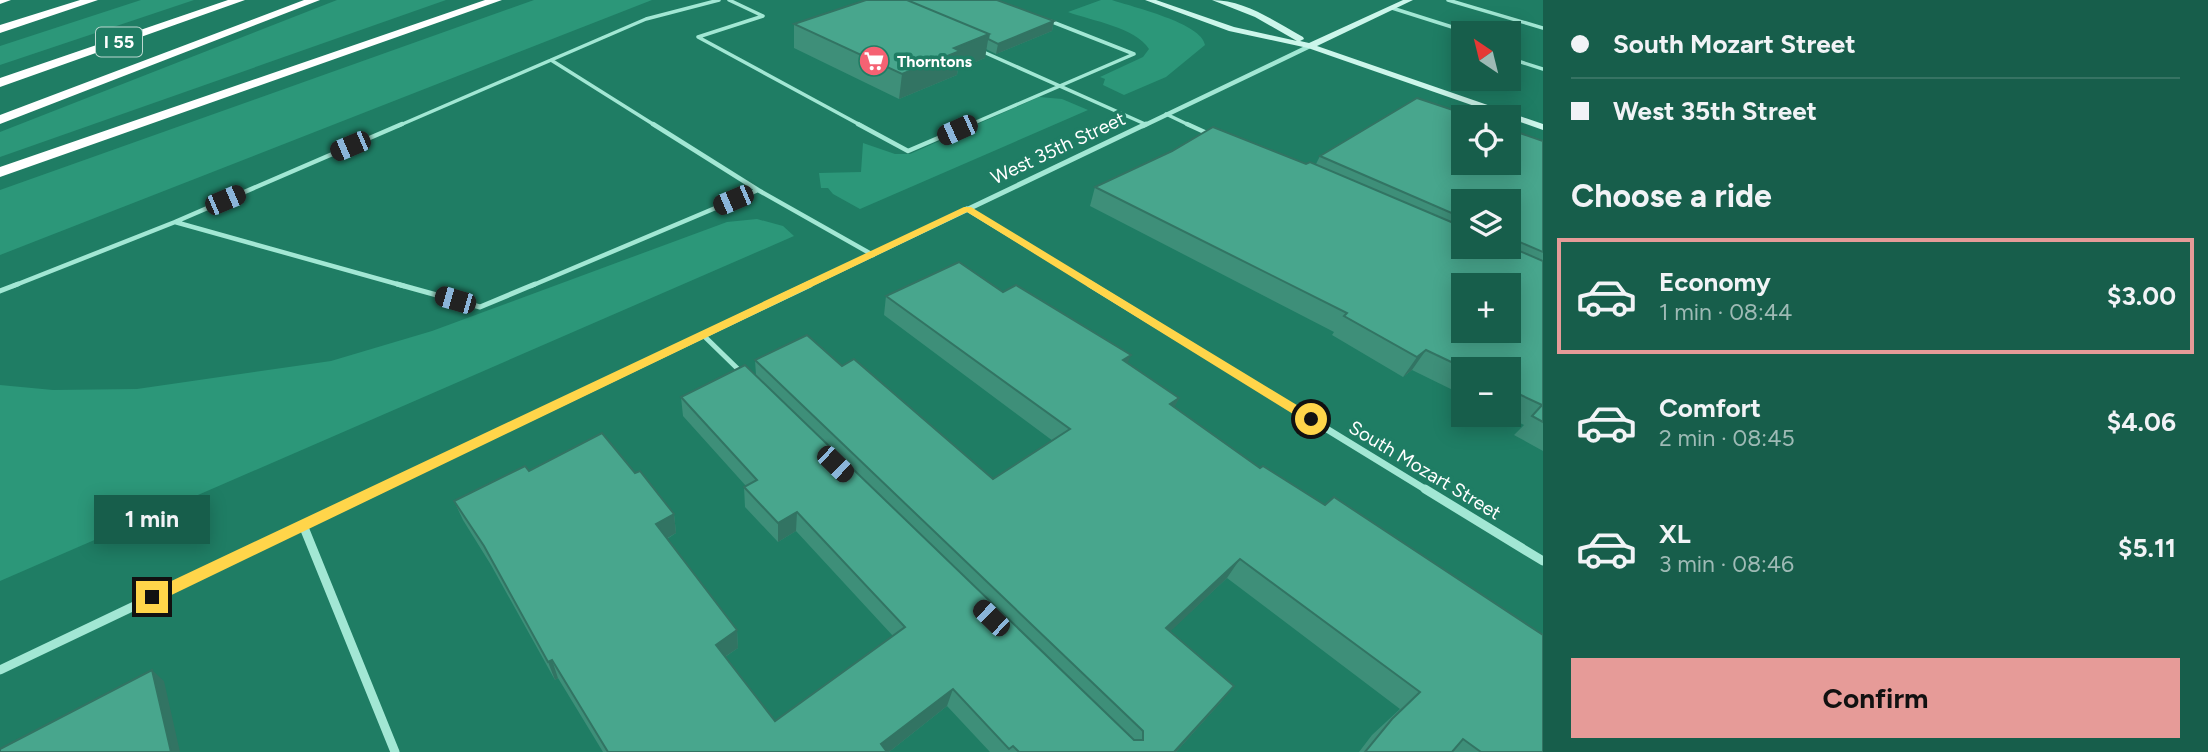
<!DOCTYPE html>
<meta charset="utf-8">
<style>
:root{--surface:#175e4b;--page:#246755;--text:#f1f3f6;--muted:#9ebab5;--line:#367363;--accent:#e69b98}
body{margin:0;font-family:Figtree,sans-serif;background:var(--page);color:var(--text);height:100vh;display:flex;flex-direction:column;font-size:26px;white-space:nowrap}
*{box-sizing:border-box;margin:0}
p{font-size:23px;color:var(--muted)}
.icon{flex:none;width:38px;height:38px;fill:none;stroke:currentColor;stroke-width:2;stroke-linecap:round;stroke-linejoin:round}
.map{position:relative;flex:1;overflow:hidden}
.side{display:flex;flex-direction:column;background:var(--surface);width:665px}
.side>*{flex:none}
.hud{display:grid;align-content:center;height:154px;padding:0 28px;background:var(--surface)}
.needle{width:46px;rotate:325deg}
.controls{position:absolute;left:1451px;top:21px;display:grid;gap:14px}
.controls a{display:grid;place-items:center;width:70px;height:70px;border-radius:0px;background:var(--surface);box-shadow:0 4px 18px #0003;font-size:35px}
.end{position:absolute;width:32px;height:32px;margin:-16px;border:9px solid #ffd54a;background:#111;box-shadow:0 0 0 4px #111}
.from{border-radius:50%}
.bubble{position:absolute;height:49px;border-radius:0px;background:var(--surface);box-shadow:0 4px 18px #0003;font-size:23px;font-weight:700;line-height:49px;text-align:center}
.car{position:absolute;width:21px;height:42px;margin:-21px -10px;border-radius:9px;box-shadow:0 0 5px 2px #0007;background:linear-gradient(#222 24%,#8ab4d8 0 40%,#222 0 76%,#8ab4d8 0 86%,#222 0)}
.hud b{display:flex;align-items:center;gap:24px;height:66px;font-size:26px}
.hud b+b{border-top:2px solid var(--line)}
.hud i{width:18px;height:18px;background:var(--text)}
ul{padding:0;list-style:none}
li{display:flex;align-items:center;gap:21px;height:116px;margin:0 14px 10px;padding:0 14px;border:4px solid transparent;border-radius:0px}
li div{flex:1}
li b{display:block;font-size:26px}
li em{font-style:normal;font-weight:700}
li.active{border-color:var(--accent)}
li>.icon{width:63px;height:63px;stroke-width:1.5}
h2{padding:0 28px;font-size:32px;line-height:84px}
.cta{display:flex;gap:14px;margin-top:auto;padding:14px 28px}
.cta a{flex:1;height:80px;border-radius:0px;background:var(--accent);color:#111;font-size:28px;font-weight:700;line-height:80px;text-align:center}
main{display:flex;flex:1;min-height:0}
.map>svg:first-child{display:block}
.green{fill:#2c9779}
.lines{fill:none;stroke-linecap:round;stroke-linejoin:round}
.lane-far2{stroke:#a2e7d4;stroke-width:3.5}
.lane-far1{stroke:#a2e7d4;stroke-width:4.5}
.lane{stroke:#a2e7d4;stroke-width:5}
.street-far3{stroke:#a2e7d4;stroke-width:4.5}
.street-far2{stroke:#a2e7d4;stroke-width:5}
.street-far1{stroke:#a2e7d4;stroke-width:7}
.street{stroke:#a2e7d4;stroke-width:9}
.secondary{fill:#ccf6eb;fill-rule:evenodd}
.highway{fill:#fff;fill-rule:evenodd}
.wall{fill:#3e8f79;fill-rule:evenodd}
.shaded-wall{fill:#327463}
.building{fill:#48a68d;stroke:#327463;stroke-width:2;fill-rule:evenodd}
.route{fill:#ffd54a}
.labels{text-anchor:middle;dominant-baseline:central;stroke-width:7;stroke-linejoin:round;paint-order:stroke}
.far-poi-label{font-size:16px;font-weight:bold;fill:#fff;stroke:#1f7d64;text-anchor:start}
.shield{fill:#1f7d64;stroke:#bcd8d0;stroke-width:2}
.shield-label{font-size:18px;font-weight:bold;fill:#fff}
.street-label{font-size:19px;fill:#fff;stroke:#1f7d64}
</style>
<main>
<div class="map">
<svg width="1543" height="752" viewBox="0 0 1543 752">
<rect width="100%" height="100%" fill="#1f7d64"/>
<!-- green -->
<path class="green" d="M 141,0 L 194,0 L 0,65 L 0,46 Z
M 337,0 L 446,0 L 0,157 L 0,132 Z
M 534,0 L 652,0 L 0,255 L 0,190 Z
M 1101,0 L 1112,0 C 1132,7 1202,23 1205,45 L 1166,77 L 1124,95 L 1103,85 L 1105,79 L 1100,77 L 1143,57 L 1149,49 C 1135,27 1092,21 1068,12 Z
M 1039,97 L 1062,99 L 1088,110 L 860,209 L 833,194 L 828,188 L 821,188 L 819,173 L 861,172 L 863,143 L 895,154 L 910,154 Z
M 757,219 L 783,226 L 794,236 L 0,581 L 0,385 L 53,390 L 137,389 L 331,361 L 432,331 L 727,222 Z"/>
<g class="lines">
<!-- lane-far2 -->
<path class="lane-far2" d="M 729,0 L 763,16 L 698,37 L 862,126
M 1448,0 L 1543,28
M 1392,8 L 1471,33
M 979,50 L 1145,124
M 1508,58 L 1543,69
M 551,60 L 656,126
M 1166,114 L 1191,126
M 398,126 L 646,19 L 719,0
M 967,126 L 1134,54 L 1050,21"/>
<!-- lane-far1 -->
<path class="lane-far1" d="M 402,124 L 175,222 L 404,286
M 653,124 L 758,190 L 873,255
M 858,124 L 908,151 L 971,124
M 1187,124 L 1211,135
M 13,286 L 175,222
M 531,286 L 758,190"/>
<!-- lane -->
<path class="lane" d="M 397,284 L 480,307 L 535,284
M 0,291 L 18,284
M 703,335 L 741,372"/>
<!-- street-far3 -->
<path class="street-far3" d="M 1143,126 L 1310,46"/>
<!-- street-far2 -->
<path class="street-far2" d="M 967,209 L 1093,286
M 807,286 L 1146,124"/>
<!-- street-far1 -->
<path class="street-far1" d="M 1090,284 L 1428,491
M 377,491 L 810,284"/>
<!-- street -->
<path class="street" d="M 1425,489 L 1543,561
M 303,525 L 395,752
M 0,670 L 380,489"/>
<!-- secondary -->
<path class="secondary" d="M 1145,0 L 1156,0 L 1234,27 L 1297,41 L 1255,17 L 1212,0 C 1245,0 1276,22 1303,37 L 1304,39 L 1300,41 L 1309,43 L 1403,0 L 1413,0 L 1317,46 L 1543,124 L 1543,130 L 1308,48 L 1229,31 Z"/>
<!-- highway -->
<path class="highway" d="M 0,0 L 11,0 L 0,4 Z
M 80,0 L 98,0 L 0,33 L 0,25 Z
M 228,0 L 245,0 L 0,87 L 0,78 Z
M 304,0 L 320,0 L 0,124 L 0,115 Z
M 485,0 L 502,0 L 0,177 L 0,167 Z"/>
</g>
<!-- wall -->
<path class="wall" d="M 1054,21 L 1052,31 L 996,54 L 986,49 L 985,58 L 958,69 L 957,75 L 899,99 L 794,48 L 794,24 Z
M 1543,141 L 1543,451 L 1514,435 L 1524,425 L 1504,415 L 1508,415 L 1508,369 L 1463,369 L 1463,395 L 1412,370 L 1403,377 L 1332,335 L 1334,332 L 1090,206 L 1095,187 L 1306,164 L 1316,164 L 1320,156 ZM 1463,201 L 1508,201 L 1508,247 L 1463,247 Z
M 1003,292 L 1128,363 L 1179,398 L 1174,407 L 1543,752 L 1359,752 L 1372,735 L 1400,709 L 1227,578 L 1170,631 L 1234,686 L 1220,703 L 1176,752 L 990,752 L 947,706 L 889,752 L 603,752 L 558,678 L 555,680 L 491,565 L 463,520 L 454,501 L 529,471 L 635,473 L 674,514 L 676,533 L 667,539 L 737,630 L 738,648 L 725,657 L 775,721 L 893,636 L 796,531 L 778,542 L 745,507 L 744,487 L 746,486 L 683,416 L 681,397 L 756,375 L 755,360 L 842,366 L 993,479 L 1053,441 L 884,315 L 886,296 Z"/>
<!-- shaded-wall -->
<path class="shaded-wall" d="M 1054,21 L 1052,31 L 996,54 L 998,44 Z
M 989,34 L 985,58 L 958,69 L 957,75 L 899,99 L 902,74 L 954,48 Z
M 1426,350 L 1412,370 L 1403,377 L 1417,357 Z
M 1131,355 L 1123,374 L 1123,360 Z
M 1179,398 L 1170,417 L 1170,404 Z
M 797,512 L 796,531 L 778,542 L 778,523 Z
M 674,514 L 676,533 L 659,543 L 656,524 Z
M 1240,559 L 1227,578 L 1155,646 L 1166,628 Z
M 737,630 L 738,648 L 717,662 L 716,645 Z
M 552,660 L 558,678 L 555,680 L 548,662 Z
M 152,670 L 164,681 L 180,752 L 171,752 Z
M 1234,686 L 1220,703 L 1176,752 L 1174,752 Z
M 953,689 L 947,706 L 889,752 L 880,752 L 881,744 Z"/>
<!-- building -->
<path class="building" d="M 866,0 L 907,0 L 989,34 L 954,48 L 960,51 L 902,74 L 794,24 Z
M 907,0 L 997,0 L 1054,21 L 998,44 L 988,39 L 989,34 Z
M 1417,98 L 1474,117 L 1463,117 L 1463,163 L 1508,163 L 1508,129 L 1543,141 L 1543,252 L 1508,237 L 1508,201 L 1463,201 L 1463,218 L 1320,156 Z
M 1213,127 L 1306,164 L 1310,162 L 1463,227 L 1463,247 L 1508,246 L 1543,261 L 1543,422 L 1532,416 L 1542,405 L 1508,389 L 1508,369 L 1466,369 L 1426,350 L 1417,357 L 1344,316 L 1347,313 L 1095,187 L 1172,151 ZM 1463,285 L 1508,285 L 1508,331 L 1463,331 Z
M 959,262 L 1003,292 L 1016,285 L 1131,355 L 1123,360 L 1179,398 L 1170,404 L 1260,468 L 1263,466 L 1325,505 L 1334,497 L 1543,635 L 1543,752 L 1481,752 L 1463,739 L 1452,752 L 1365,752 L 1392,719 L 1420,692 L 1240,559 L 1166,628 L 1234,686 L 1174,752 L 1019,752 L 1013,746 L 1009,749 L 953,689 L 881,744 L 887,752 L 608,752 L 552,660 L 548,662 L 484,546 L 454,501 L 525,466 L 529,471 L 602,433 L 635,473 L 640,471 L 674,514 L 656,524 L 737,630 L 716,645 L 775,721 L 905,627 L 797,512 L 778,523 L 744,487 L 757,480 L 681,397 L 745,365 L 1134,740 L 1143,740 L 1143,731 L 755,360 L 807,335 L 842,366 L 854,359 L 993,479 L 1070,429 L 886,296 Z
M 152,670 L 171,752 L 0,752 L 0,749 Z"/>
<!-- route -->
<path class="route" d="M 964,207 L 971,207 L 1315,416 L 1315,422 L 1306,422 L 967,212 L 157,602 L 146,602 L 146,593 Z"/>
<!-- icons -->
<defs>
<g id="supermarket-disc" transform="scale(1.575)"><circle r="9.5" fill="#f56273" stroke="#1f7d64"/><path d="M-6-5.5h2.5l.6 2H6L4.5 2H-2.5L-4.4-4H-6ZM-1.5 3.2a1.3 1.3 0 1 0 .1 0ZM3 3.2a1.3 1.3 0 1 0 .1 0Z" fill="#fff"/></g>
</defs>
<g fill-rule="evenodd">
<use href="#supermarket-disc" x="874" y="61"/>
</g>
<g class="labels">
<!-- far-poi labels -->
<g class="far-poi-label">
<text x="897" y="61">Thorntons</text>
</g>
<!-- shield labels -->
<rect class="shield" x="96" y="27.5" width="46" height="29" rx="5"/>
<g class="shield-label">
<text x="119" y="42">I 55</text>
</g>
<!-- street labels -->
<g class="street-label">
<text transform="translate(1058 148) rotate(-25)">West 35th Street</text>
<text transform="translate(1425 470) rotate(31)">South Mozart Street</text>
</g>
</g>
</svg>
<div class="controls">
<a><svg class="needle" viewBox="-14 -14 28 28"><path d="M0-13l5 13h-10z" fill="#e53935"/><path d="M0 13l5-13h-10z" fill="#9ebab5"/></svg></a>
<a><svg class="icon" aria-label="locate" viewBox="0 0 24 24"><circle cx="12" cy="12" r="6"/><path d="M12 2v4M12 18v4M2 12h4M18 12h4"/></svg></a>
<a><svg class="icon" aria-label="layers" viewBox="0 0 24 24"><path d="M12 4l9 5-9 5-9-5zM3 14l9 5 9-5"/></svg></a>
<a>+</a>
<a>−</a>
</div>
<i class="end from" style="left:1311px;top:419px"></i>
<i class="end" style="left:152px;top:597px"></i>
<div class="bubble" style="left:94px;top:495px;width:116px">1 min</div>
<i class="car" style="left:957px;top:130px;rotate:246deg"></i>
<i class="car" style="left:350px;top:146px;rotate:247deg"></i>
<i class="car" style="left:225px;top:200px;rotate:67deg"></i>
<i class="car" style="left:733px;top:200px;rotate:247deg"></i>
<i class="car" style="left:455px;top:300px;rotate:286deg"></i>
<i class="car" style="left:835px;top:464px;rotate:134deg"></i>
<i class="car" style="left:991px;top:618px;rotate:314deg"></i>
</div>
<section class="side">
<div class="hud">
<b><i class="from"></i>South Mozart Street</b>
<b><i></i>West 35th Street</b>
</div>
<h2>Choose a ride</h2>
<ul>
<li class="active"><svg class="icon" aria-label="car" viewBox="0 0 24 24"><path d="M5 17H2v-5l4-1 3-4h7l3 4 3 1v5h-3M9 17h6M6 11h13"/><circle cx="7" cy="17" r="2"/><circle cx="17" cy="17" r="2"/></svg><div><b>Economy</b><p>1 min · 08:44</p></div><em>$3.00</em></li>
<li><svg class="icon" aria-label="car" viewBox="0 0 24 24"><path d="M5 17H2v-5l4-1 3-4h7l3 4 3 1v5h-3M9 17h6M6 11h13"/><circle cx="7" cy="17" r="2"/><circle cx="17" cy="17" r="2"/></svg><div><b>Comfort</b><p>2 min · 08:45</p></div><em>$4.06</em></li>
<li><svg class="icon" aria-label="car" viewBox="0 0 24 24"><path d="M5 17H2v-5l4-1 3-4h7l3 4 3 1v5h-3M9 17h6M6 11h13"/><circle cx="7" cy="17" r="2"/><circle cx="17" cy="17" r="2"/></svg><div><b>XL</b><p>3 min · 08:46</p></div><em>$5.11</em></li>
</ul>
<div class="cta"><a>Confirm</a></div>
</section>
</main>
